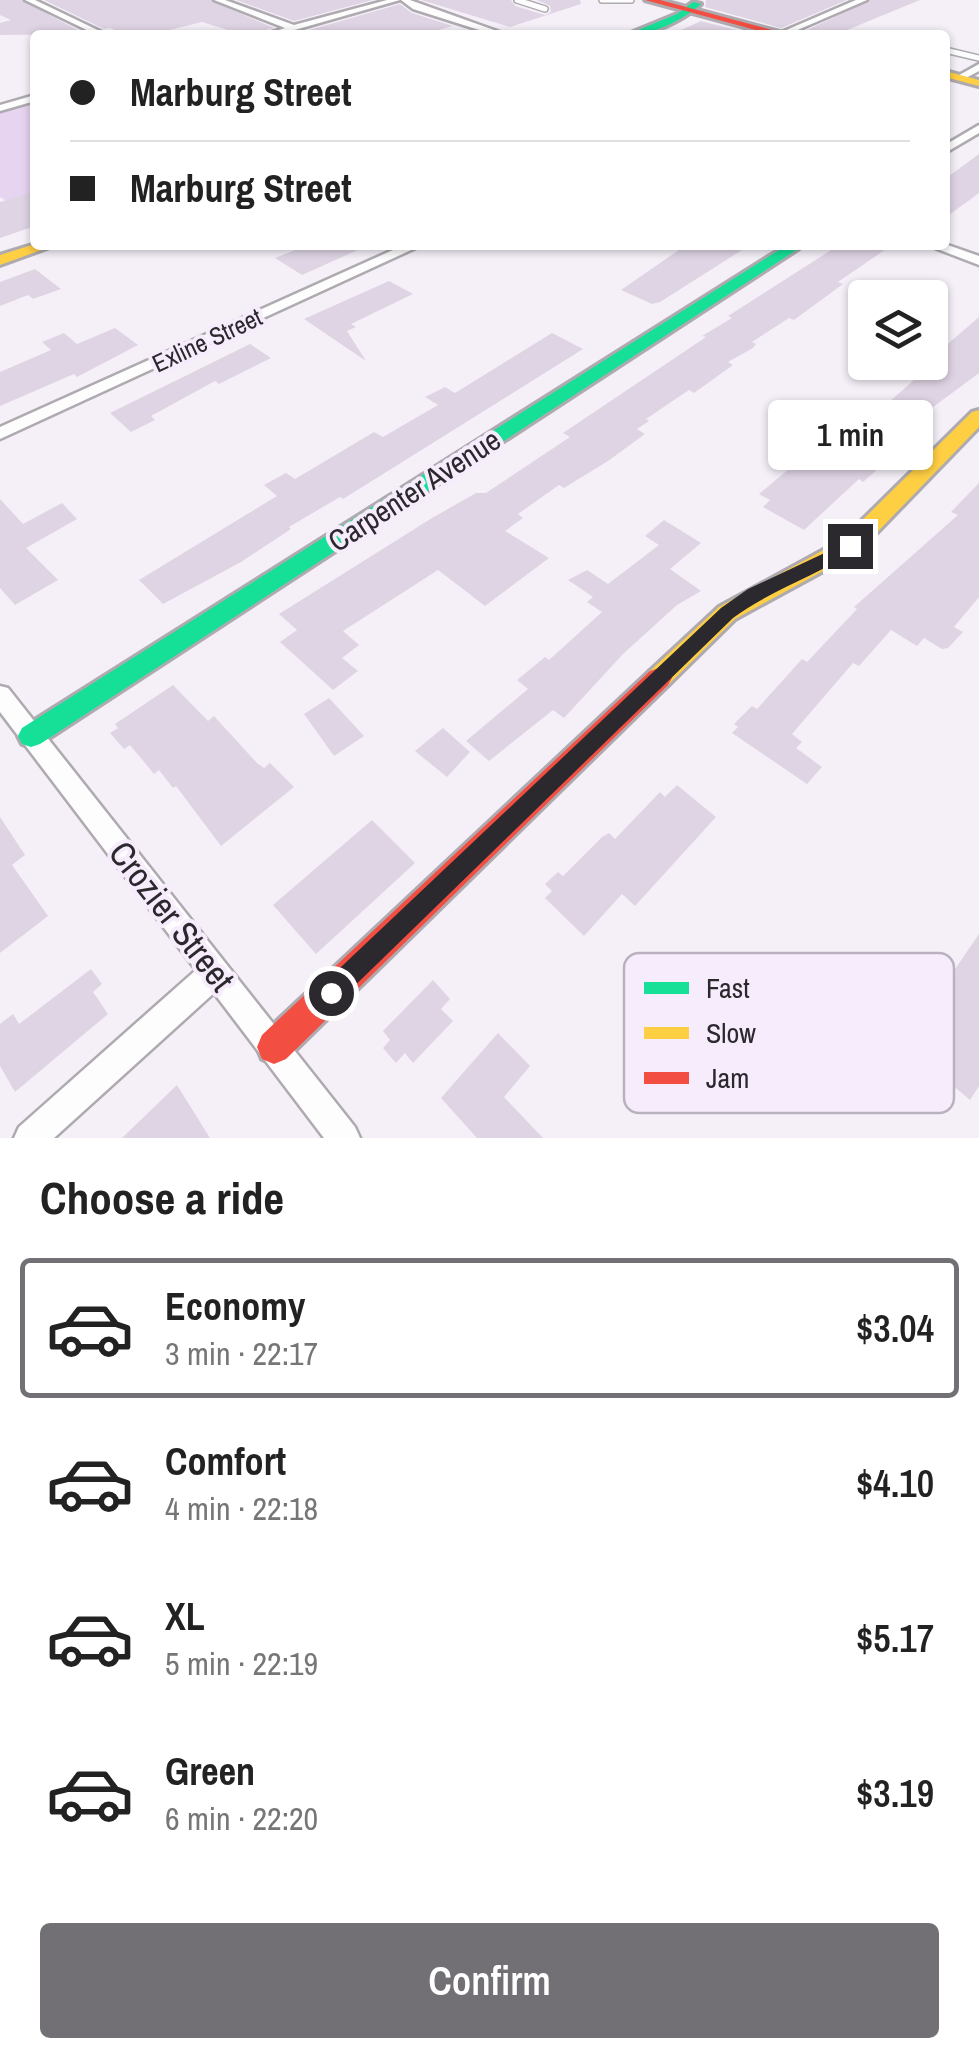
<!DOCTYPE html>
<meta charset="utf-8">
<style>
:root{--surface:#fff;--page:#f6f6f6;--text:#222;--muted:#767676;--line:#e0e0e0;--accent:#726f75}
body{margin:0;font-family:"Archivo Narrow",sans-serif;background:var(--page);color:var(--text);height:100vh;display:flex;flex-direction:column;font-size:38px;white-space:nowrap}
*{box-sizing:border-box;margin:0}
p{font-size:32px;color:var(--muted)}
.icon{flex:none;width:55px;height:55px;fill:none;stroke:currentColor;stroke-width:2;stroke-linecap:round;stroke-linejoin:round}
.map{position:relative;height:1138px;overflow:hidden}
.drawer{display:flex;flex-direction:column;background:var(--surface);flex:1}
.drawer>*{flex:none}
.top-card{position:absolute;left:30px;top:30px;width:920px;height:220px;border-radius:10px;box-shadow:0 2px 8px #0004;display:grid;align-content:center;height:220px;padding:0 40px;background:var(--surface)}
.tools{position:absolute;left:848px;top:280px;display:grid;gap:20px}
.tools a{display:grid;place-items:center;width:100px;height:100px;border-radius:10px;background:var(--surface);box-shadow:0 2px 8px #0004;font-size:50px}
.end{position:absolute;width:45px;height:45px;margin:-22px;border:12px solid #2c292e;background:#fff;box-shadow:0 0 0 5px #fff}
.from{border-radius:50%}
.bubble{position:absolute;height:70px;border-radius:10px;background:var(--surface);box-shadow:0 2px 8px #0004;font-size:32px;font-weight:600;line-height:70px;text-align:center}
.top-card b{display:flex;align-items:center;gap:35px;height:95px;font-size:38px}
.top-card b+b{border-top:2px solid var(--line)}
.top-card i{width:25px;height:25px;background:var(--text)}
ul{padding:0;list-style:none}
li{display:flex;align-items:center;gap:30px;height:140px;margin:0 20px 15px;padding:0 20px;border:5px solid transparent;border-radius:10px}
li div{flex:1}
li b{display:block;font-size:38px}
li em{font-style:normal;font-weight:600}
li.active{border-color:var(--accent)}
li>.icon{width:90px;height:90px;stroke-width:1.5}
h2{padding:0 40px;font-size:45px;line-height:120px}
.action{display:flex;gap:20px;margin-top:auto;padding:20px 40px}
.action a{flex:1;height:115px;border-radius:10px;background:var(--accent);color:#fff;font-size:40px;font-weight:600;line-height:115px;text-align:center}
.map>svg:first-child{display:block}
.green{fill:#e7d4f1}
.building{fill:#dfd4e4}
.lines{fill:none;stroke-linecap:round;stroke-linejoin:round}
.lane-casing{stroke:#aeaab0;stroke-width:8}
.street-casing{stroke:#aeaab0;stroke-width:5}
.fast-casing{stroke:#aeaab0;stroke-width:6}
.slow-casing{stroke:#aeaab0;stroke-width:6}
.jam-casing{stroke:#aeaab0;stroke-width:6}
.lane{stroke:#fefdfe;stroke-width:5}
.street{fill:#fefdfe;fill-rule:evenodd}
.fast{fill:#16e098;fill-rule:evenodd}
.slow{fill:#ffcf43;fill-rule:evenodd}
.jam{fill:#f24e42;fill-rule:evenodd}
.route{fill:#2c292e}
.labels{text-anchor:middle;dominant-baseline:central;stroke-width:8;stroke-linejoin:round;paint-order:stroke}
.far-street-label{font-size:25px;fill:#2c292e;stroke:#f6ecfb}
.street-label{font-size:30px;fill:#2c292e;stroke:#f6ecfb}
.near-street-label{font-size:35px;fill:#2c292e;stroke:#f6ecfb}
.key{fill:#f6ecfb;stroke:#b9b2be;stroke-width:2.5}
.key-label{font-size:28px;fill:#2c292e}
</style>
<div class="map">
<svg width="979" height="1138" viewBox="0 0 979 1138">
<rect width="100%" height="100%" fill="#f5f0f8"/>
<!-- green -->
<path class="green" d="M 35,103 L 35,220 L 0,197 L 0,113 Z"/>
<!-- building -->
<path class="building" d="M 0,0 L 22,0 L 85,34 L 0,35 L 0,23 L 11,20 L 0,15 Z
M 44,0 L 210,0 L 274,28 L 244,35 L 202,22 L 149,35 L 127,35 L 110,28 L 104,29 Z
M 236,0 L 373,0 L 294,21 Z
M 421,0 L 511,0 L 515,6 L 545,15 L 551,12 L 550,6 L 537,0 L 580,0 L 581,4 L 510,27 Z
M 706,0 L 847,0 L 781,28 L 705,7 Z
M 870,0 L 920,0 L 835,35 L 797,35 Z
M 400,4 L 412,13 L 453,26 L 420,35 L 299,33 Z
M 701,21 L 756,35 L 670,35 Z
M 979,154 L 979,193 L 945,218 L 945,179 Z
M 35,191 L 35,226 L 0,238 L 0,202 Z
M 308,245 L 369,245 L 302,275 L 275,258 Z
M 686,245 L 750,245 L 660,302 L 652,304 L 621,290 Z
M 839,245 L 892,245 L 838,282 L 843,284 L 794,320 L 789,318 L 752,342 L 756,344 L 753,348 L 728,362 L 733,365 L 694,393 L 689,390 L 646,419 L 649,421 L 637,429 L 645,434 L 608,461 L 564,488 L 559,485 L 518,514 L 523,518 L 505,531 L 549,558 L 485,606 L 438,570 L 343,631 L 359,645 L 342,658 L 358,671 L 333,690 L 280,642 L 297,630 L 279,614 L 432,518 L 476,493 L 486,493 L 570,437 L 563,433 L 706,337 L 702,336 L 732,318 L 728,316 Z
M 35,269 L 61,289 L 33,299 L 28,295 L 0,306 L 0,282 Z
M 389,281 L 413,294 L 351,324 L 356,327 L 347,331 L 366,361 L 304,319 Z
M 979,317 L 979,373 L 917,419 L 928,424 L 913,438 L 907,435 L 874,465 L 879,468 L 863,482 L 859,479 L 804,530 L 763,507 L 770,500 L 759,494 L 784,473 L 826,441 L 838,447 L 915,379 L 876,362 L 930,362 L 930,344 L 942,349 Z
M 115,328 L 138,345 L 77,377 L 74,374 L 0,406 L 0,372 L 51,350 L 42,342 L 64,333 L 77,344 Z
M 552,333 L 583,349 L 343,499 L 340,497 L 289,527 L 291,529 L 241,562 L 163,604 L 139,580 L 277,496 L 264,485 L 286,473 L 295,479 L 374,432 L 383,437 L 438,405 L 425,397 L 445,387 L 455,393 Z
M 250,344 L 271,358 L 219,384 L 215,381 L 151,416 L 155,420 L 131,432 L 110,413 Z
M 979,483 L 979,597 L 954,627 L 963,632 L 948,648 L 942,649 L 924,638 L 917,646 L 891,630 L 859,666 L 853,663 L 792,734 L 802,742 L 796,748 L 822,767 L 807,784 L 732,733 L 738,727 L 734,724 L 752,706 L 757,709 L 802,659 L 807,662 L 857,609 L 854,607 L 958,515 L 951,512 Z
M 0,499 L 23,524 L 62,503 L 77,519 L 26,548 L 58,580 L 15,605 L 0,588 Z
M 664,520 L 701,543 L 670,569 L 701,591 L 677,605 L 623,654 L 564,718 L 553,710 L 489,761 L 466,741 L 528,689 L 517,680 L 545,657 L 549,660 L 602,612 L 587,602 L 593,597 L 568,580 L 587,570 L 608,584 L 659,545 L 645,536 Z
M 173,685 L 208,721 L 214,716 L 257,763 L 264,768 L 270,763 L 294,787 L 221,846 L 176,786 L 173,788 L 159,770 L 154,774 L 130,745 L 124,749 L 110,733 L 118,728 L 115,724 Z
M 329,698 L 364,736 L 334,756 L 304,714 Z
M 443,728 L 470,752 L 447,777 L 415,751 Z
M 677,785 L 716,817 L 635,906 L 622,894 L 584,936 L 545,898 L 552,891 L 545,884 L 558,872 L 563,876 L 602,837 L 609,833 L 615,839 L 660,792 L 665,797 Z
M 0,817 L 25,855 L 12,865 L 48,916 L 0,953 Z
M 372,820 L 415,863 L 316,954 L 273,905 Z
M 979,934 L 979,1086 L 970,1100 L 898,1039 L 927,995 L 930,998 L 947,972 L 951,975 Z
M 91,969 L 102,984 L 93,992 L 108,1014 L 15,1092 L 0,1066 L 0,1024 L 13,1014 L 19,1024 Z
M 433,980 L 450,999 L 441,1009 L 453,1021 L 413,1063 L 405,1053 L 396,1063 L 383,1048 L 390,1040 L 383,1031 Z
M 498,1033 L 530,1066 L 504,1097 L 543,1138 L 477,1138 L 441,1098 Z
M 177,1085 L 210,1138 L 122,1138 Z"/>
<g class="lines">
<!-- lane casing -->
<g class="lane-casing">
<path id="lane" d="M 517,0 L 545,9
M 602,0 L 631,0
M 945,50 L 979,58"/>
</g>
<!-- street casing -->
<g class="street-casing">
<path id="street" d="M 25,0 L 35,0 L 108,35 L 97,35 Z
M 214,0 L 225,0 L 294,25 L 387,0 L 400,0 L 277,35 L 263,35 L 285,28 Z
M 401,0 L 410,0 L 508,35 L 495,35 L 413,9 Z
M 856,0 L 867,0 L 786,35 L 777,34 Z
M 979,64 L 979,71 L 962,80 L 954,78 Z
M 35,95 L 35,101 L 0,111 L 0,105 Z
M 979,125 L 979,133 L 945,153 L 945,145 Z
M 945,244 L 979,256 L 979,265 L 927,245 Z
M 404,245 L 422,245 L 0,439 L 0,427 Z
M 0,686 L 8,688 L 355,1127 L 360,1138 L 324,1138 L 214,993 L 54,1138 L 14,1138 L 19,1127 L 196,970 L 0,712 Z"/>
</g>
<!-- fast casing -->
<g class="fast-casing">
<path id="fast" d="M 693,2 L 701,4 C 682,21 652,35 626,35 L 677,14 Z
M 787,245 L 804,245 L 40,744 L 31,747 L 22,744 L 18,736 L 22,728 Z"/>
</g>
<!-- slow casing -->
<g class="slow-casing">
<path id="slow" d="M 945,71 L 979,80 L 979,86 L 945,77 Z
M 35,244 L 55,245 L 0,265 L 0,255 Z
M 979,410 L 979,427 L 858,552 L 735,619 L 668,685 L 659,688 L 650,685 L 646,678 L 650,671 L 719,607 L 842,540 L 972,412 Z"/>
</g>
<!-- jam casing -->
<g class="jam-casing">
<path id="jam" d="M 645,0 L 660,0 L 791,35 L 774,35 Z
M 659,668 L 668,671 L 672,678 L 668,685 L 286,1059 L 274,1064 L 262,1059 L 257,1047 L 262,1035 L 650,671 Z"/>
</g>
<!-- lane -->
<use href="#lane" class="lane"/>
<!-- street -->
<use href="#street" class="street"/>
<!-- fast -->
<use href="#fast" class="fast"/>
<!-- slow -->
<use href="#slow" class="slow"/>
<!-- jam -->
<use href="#jam" class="jam"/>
</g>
<!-- route -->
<path class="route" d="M 850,541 L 856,542 L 856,550 C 816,576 771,590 733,618 L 339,1001 L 331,1005 L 323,1001 L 319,993 L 323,984 L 721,608 L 748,589 Z"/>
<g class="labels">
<!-- far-street labels -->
<g class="far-street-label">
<text transform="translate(207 340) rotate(-25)">Exline Street</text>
</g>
<!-- street labels -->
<g class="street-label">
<text transform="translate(414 490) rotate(-33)">Carpenter Avenue</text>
</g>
<!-- near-street labels -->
<g class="near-street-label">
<text transform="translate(172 916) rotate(52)">Crozier Street</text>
</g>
</g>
<!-- legend -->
<rect x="624" y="953" width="330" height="160" rx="15" class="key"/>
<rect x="644" y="982" width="45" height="12" fill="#16e098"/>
<rect x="644" y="1027" width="45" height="12" fill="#ffcf43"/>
<rect x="644" y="1072" width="45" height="12" fill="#f24e42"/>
<g class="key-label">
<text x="706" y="998">Fast</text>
<text x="706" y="1043">Slow</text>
<text x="706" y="1088">Jam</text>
</g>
</svg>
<div class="tools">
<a><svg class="icon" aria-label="layers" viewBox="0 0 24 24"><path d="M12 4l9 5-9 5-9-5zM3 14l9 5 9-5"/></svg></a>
</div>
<i class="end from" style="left:331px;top:993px"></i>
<i class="end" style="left:850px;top:546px"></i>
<div class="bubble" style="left:768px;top:400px;width:165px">1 min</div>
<div class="top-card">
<b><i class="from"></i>Marburg Street</b>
<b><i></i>Marburg Street</b>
</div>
</div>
<section class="drawer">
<h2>Choose a ride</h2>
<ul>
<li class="active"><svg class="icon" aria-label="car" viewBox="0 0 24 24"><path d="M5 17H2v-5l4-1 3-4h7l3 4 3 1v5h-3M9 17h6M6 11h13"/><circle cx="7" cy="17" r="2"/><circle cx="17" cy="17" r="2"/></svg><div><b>Economy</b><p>3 min · 22:17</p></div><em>$3.04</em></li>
<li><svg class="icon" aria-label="car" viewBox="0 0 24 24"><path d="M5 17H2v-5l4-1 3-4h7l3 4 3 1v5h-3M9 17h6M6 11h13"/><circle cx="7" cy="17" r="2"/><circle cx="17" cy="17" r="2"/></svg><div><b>Comfort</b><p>4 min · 22:18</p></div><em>$4.10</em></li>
<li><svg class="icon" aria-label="car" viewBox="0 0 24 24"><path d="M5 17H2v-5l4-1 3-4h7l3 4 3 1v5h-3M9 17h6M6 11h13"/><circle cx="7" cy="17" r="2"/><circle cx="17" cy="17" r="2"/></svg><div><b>XL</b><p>5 min · 22:19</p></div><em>$5.17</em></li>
<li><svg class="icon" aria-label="car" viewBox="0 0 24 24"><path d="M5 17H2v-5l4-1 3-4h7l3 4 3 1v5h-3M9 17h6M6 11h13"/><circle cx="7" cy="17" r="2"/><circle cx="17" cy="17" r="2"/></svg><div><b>Green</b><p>6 min · 22:20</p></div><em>$3.19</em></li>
</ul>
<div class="action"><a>Confirm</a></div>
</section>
